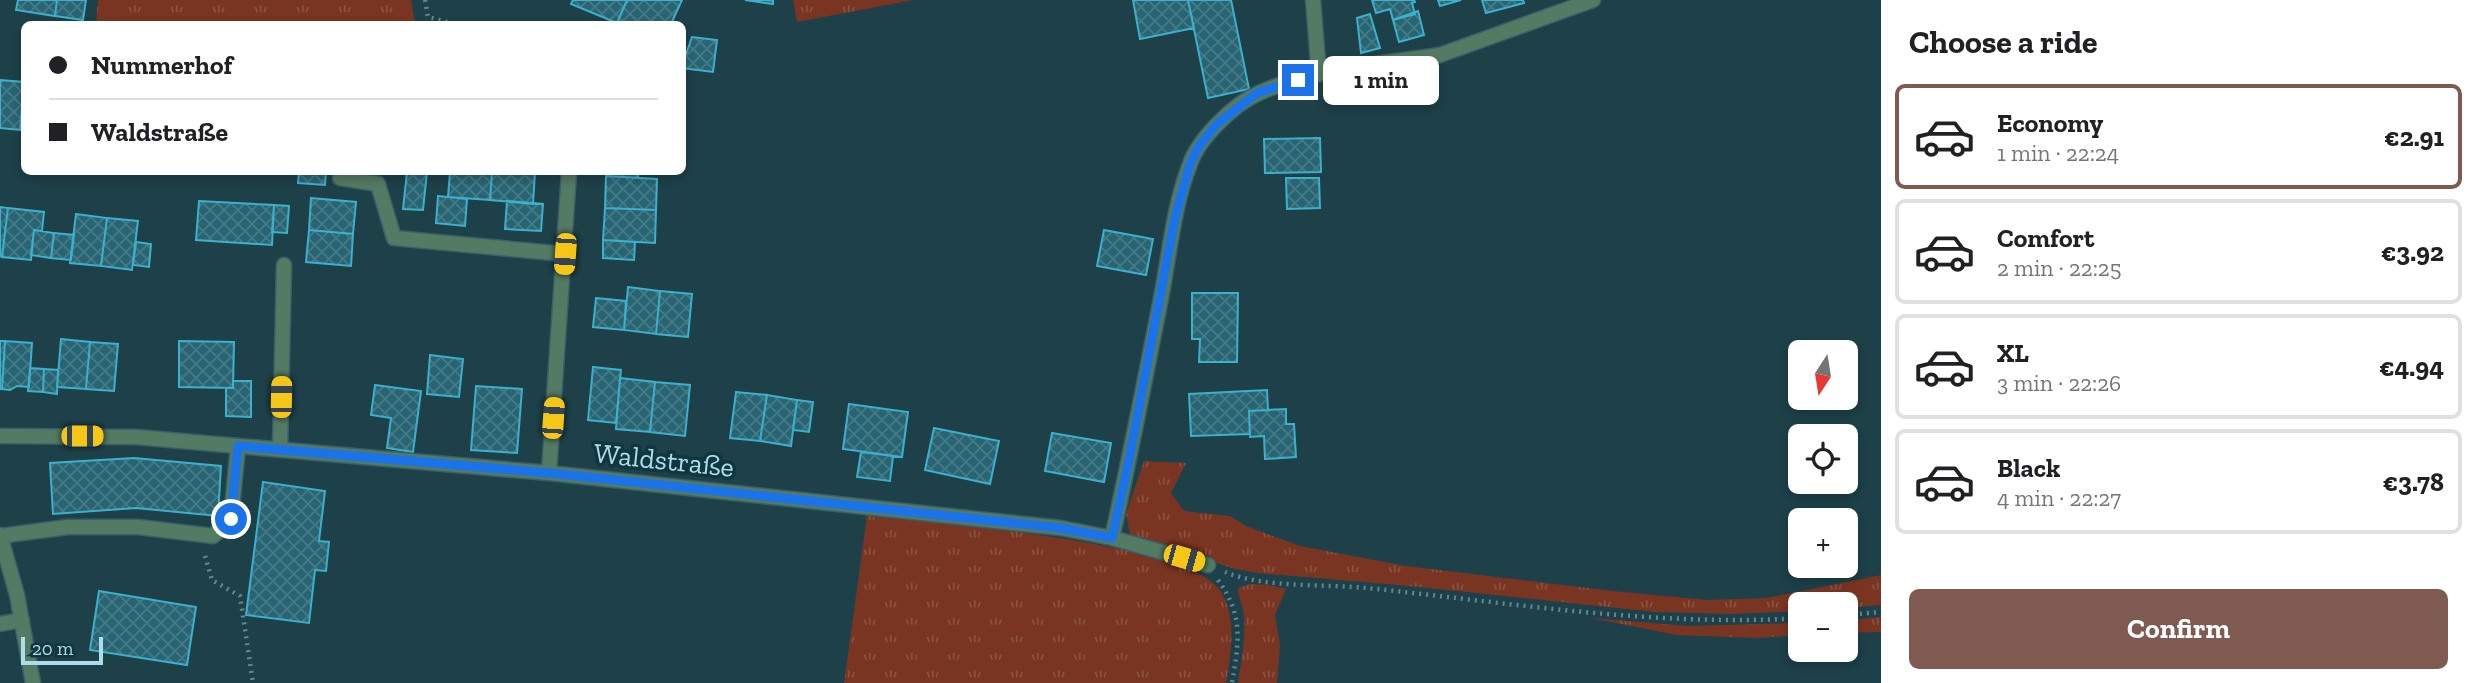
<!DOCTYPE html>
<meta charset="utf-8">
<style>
:root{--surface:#fff;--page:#f2f2f2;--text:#202124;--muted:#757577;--line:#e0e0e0;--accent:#7f5a50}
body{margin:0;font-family:"Zilla Slab",serif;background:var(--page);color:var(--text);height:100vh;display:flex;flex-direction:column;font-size:26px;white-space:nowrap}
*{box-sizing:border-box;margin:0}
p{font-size:23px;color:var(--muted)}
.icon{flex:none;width:38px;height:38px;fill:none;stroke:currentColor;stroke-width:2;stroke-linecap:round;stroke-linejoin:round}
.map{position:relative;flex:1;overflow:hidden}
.side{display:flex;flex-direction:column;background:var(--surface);width:595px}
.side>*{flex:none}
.top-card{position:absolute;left:21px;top:21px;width:665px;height:154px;border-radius:10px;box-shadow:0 4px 10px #0003;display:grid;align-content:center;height:154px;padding:0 28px;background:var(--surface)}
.needle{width:46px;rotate:192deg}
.controls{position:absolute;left:1788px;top:340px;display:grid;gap:14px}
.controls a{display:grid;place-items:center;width:70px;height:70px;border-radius:10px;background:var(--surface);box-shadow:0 4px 10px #0003;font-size:35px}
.scale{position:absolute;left:21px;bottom:18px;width:82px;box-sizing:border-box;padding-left:7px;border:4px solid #acddeb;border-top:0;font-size:19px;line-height:24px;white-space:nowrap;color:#acddeb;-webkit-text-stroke:5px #12363f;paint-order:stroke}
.end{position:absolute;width:32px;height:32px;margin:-16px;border:9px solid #1a73e8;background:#fff;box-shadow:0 0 0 4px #fff}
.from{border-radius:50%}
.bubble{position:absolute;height:49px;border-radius:10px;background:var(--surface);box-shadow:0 4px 10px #0003;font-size:23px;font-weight:700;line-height:49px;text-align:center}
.car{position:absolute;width:21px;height:42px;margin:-21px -10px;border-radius:9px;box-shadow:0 0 5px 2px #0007;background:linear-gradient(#f5c518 24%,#345 0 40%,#f5c518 0 76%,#345 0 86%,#f5c518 0)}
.top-card b{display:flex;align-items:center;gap:24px;height:66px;font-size:26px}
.top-card b+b{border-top:2px solid var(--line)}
.top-card i{width:18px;height:18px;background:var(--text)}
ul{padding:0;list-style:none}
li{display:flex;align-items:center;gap:21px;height:105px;margin:0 14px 10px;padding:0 14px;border:4px solid var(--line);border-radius:10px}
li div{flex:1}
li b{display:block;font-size:26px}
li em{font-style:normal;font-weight:700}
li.active{border-color:var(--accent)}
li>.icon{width:63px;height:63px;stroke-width:1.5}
h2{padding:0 28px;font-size:32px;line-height:84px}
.button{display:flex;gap:14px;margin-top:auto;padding:14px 28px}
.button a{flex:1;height:80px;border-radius:10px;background:var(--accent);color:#fff;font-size:28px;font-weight:700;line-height:80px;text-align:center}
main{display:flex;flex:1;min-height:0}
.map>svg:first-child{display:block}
.grass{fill:url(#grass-tufts)}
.building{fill:url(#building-cross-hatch);stroke:#3cb0cc;stroke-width:2}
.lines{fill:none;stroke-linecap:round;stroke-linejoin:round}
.service-casing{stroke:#3a5f69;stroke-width:17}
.minor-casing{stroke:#3a5f69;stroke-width:17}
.path{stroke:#5f8894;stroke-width:4.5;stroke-dasharray:2 5;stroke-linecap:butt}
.service{stroke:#537a63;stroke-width:14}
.minor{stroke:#537a63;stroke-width:14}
.route{stroke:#1a73e8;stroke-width:9}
.labels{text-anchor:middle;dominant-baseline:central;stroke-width:7;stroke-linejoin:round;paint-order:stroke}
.street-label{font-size:28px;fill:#acddeb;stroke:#12363f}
</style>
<main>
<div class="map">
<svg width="1881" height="683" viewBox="0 0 1881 683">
<defs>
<pattern id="grass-tufts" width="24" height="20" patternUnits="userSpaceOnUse" patternTransform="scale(1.75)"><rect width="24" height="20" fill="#793521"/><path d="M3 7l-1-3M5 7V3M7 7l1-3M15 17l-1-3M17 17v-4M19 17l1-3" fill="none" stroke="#895241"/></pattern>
<pattern id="building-cross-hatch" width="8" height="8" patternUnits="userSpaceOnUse" patternTransform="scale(1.75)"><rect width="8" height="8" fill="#296473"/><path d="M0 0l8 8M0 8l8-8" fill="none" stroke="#457a87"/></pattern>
</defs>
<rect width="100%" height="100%" fill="#1d4049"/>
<!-- grass -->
<path class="grass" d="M 98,0 L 411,0 L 415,24 L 96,24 Z
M 793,0 L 913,0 L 797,22 Z
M 1144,461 L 1186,463 L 1171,493 L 1184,511 L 1230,516 L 1246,526 L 1300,546 L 1406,566 L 1612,591 L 1707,600 L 1767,598 L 1881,575 L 1881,605 L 1846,608 L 1846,604 L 1801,604 L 1801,611 L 1733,614 L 1655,612 L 1410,586 L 1258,573 L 1235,569 L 1130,535 L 1126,514 Z
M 867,516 C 930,522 1185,542 1219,589 C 1238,616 1231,653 1226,683 L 844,683 Z
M 1250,584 L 1269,585 L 1286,589 L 1275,615 L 1280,645 L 1277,683 L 1238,683 C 1241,661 1246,638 1244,615 C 1243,606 1238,597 1238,588 Z
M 1881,617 L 1881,632 L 1846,633 L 1846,620 Z
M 1591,618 L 1687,626 L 1801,623 L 1801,635 L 1757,638 L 1677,635 Z"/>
<!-- building -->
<path class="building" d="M 18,0 L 57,0 L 55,16 L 16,10 Z
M 57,0 L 86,0 L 83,20 L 55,16 Z
M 573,0 L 627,0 L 617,23 L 571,4 Z
M 627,0 L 682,0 L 671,24 L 620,24 L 617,23 Z
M 745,0 L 773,0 L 773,4 Z
M 1133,0 L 1188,0 L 1194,28 L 1140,39 Z
M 1188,0 L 1231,0 L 1249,89 L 1208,98 Z
M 1372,0 L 1414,0 L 1415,2 L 1412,3 L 1415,14 L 1393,20 L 1390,9 L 1376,13 Z
M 1438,0 L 1461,0 L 1440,6 Z
M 1482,0 L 1523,0 L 1524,3 L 1486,13 Z
M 1418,11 L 1424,35 L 1399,42 L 1393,20 Z
M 1370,14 L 1380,48 L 1361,53 L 1357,18 Z
M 692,37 L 717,40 L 713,72 L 682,68 L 682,54 L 686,54 Z
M 0,80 L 24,82 L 20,130 L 0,128 Z
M 23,101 L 24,101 L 24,125 L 21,125 Z
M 1320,138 L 1321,172 L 1265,173 L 1264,139 Z
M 299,172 L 326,172 L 325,185 L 298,183 Z
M 407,172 L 427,172 L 423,210 L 403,209 Z
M 450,172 L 492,172 L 490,200 L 448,197 Z
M 492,172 L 535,172 L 533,204 L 490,200 Z
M 606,172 L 638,172 L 638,178 L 606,176 Z
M 606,176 L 657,179 L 656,210 L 605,208 Z
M 1286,178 L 1319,178 L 1320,208 L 1287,209 Z
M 438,196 L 467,199 L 465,226 L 436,223 Z
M 311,198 L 356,202 L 353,234 L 309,230 Z
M 199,201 L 274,205 L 272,245 L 196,240 Z
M 507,201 L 543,204 L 541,231 L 505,229 Z
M 274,205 L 289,206 L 287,233 L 272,232 Z
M 0,207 L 8,208 L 2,257 L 0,256 Z
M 8,208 L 44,212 L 42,231 L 34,230 L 31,260 L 2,257 Z
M 605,208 L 656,210 L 655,243 L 603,240 Z
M 76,214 L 107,218 L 101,266 L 70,263 Z
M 107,218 L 138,221 L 132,270 L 101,266 Z
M 34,230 L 54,233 L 51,258 L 31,255 Z
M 309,230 L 353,234 L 351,266 L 306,262 Z
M 1104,230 L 1153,239 L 1146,275 L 1097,266 Z
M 54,233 L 74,235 L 71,260 L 51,258 Z
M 603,240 L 635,242 L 634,260 L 603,258 Z
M 136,242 L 151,244 L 149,267 L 133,265 Z
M 628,287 L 660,291 L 656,334 L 624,330 Z
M 660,291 L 692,294 L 688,337 L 656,334 Z
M 1192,293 L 1238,293 L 1237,362 L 1199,362 L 1200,339 L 1192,339 Z
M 596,298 L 626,301 L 624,330 L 593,327 Z
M 61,339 L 90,342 L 86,389 L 57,387 Z
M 0,341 L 5,341 L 2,389 L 0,389 Z
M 5,341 L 32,343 L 29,387 L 17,386 L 10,390 L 2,389 Z
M 179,341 L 234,342 L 233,388 L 179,387 Z
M 90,342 L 118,344 L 114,391 L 86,389 Z
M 430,355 L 463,359 L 459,397 L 427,394 Z
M 593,367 L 621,370 L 616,423 L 588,420 Z
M 30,368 L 44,369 L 43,392 L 28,391 Z
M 44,369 L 58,370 L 57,394 L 43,392 Z
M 620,378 L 655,382 L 650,432 L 616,429 Z
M 233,381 L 251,381 L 251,417 L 226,416 L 226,388 L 233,388 Z
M 655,382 L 690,385 L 685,436 L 650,432 Z
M 375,385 L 421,391 L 413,452 L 387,448 L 391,418 L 371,415 Z
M 476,386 L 522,389 L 517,453 L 471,450 Z
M 1267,390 L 1268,410 L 1249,411 L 1250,434 L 1191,436 L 1189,394 Z
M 736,392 L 767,395 L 760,441 L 730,438 Z
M 767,395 L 797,400 L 791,446 L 760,441 Z
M 797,400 L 813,402 L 809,432 L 793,430 Z
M 849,404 L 908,412 L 902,457 L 843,449 Z
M 1286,409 L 1286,424 L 1294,424 L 1296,457 L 1265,459 L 1264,436 L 1250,437 L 1249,411 Z
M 934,428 L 999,441 L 990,484 L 925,470 Z
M 1052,433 L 1111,443 L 1104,482 L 1045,471 Z
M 861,452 L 893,456 L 890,481 L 857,477 Z
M 134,458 L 221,466 L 218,516 L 136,508 L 53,514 L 50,463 Z
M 263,482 L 325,491 L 319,541 L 329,542 L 326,571 L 315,570 L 309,623 L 246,615 Z
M 99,591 L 196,607 L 187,665 L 90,650 Z"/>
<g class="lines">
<!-- service casing -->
<g class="service-casing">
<path id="service" d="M 1440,55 L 1593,0
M 280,449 L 284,265
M 0,536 L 68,527 L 138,527 L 213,536 L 231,519 L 238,446
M 0,624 L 22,620"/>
</g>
<!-- minor casing -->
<g class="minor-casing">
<path id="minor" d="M 1313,0 L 1319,74
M 340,178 L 378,184 L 394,238 L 565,254
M 0,436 L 136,437 L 238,446 L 549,473 L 1061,528 L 1112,538 C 1130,457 1146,375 1162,293 C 1170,250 1174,205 1190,164 C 1199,138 1234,104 1259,93 C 1315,68 1380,64 1440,55
M 549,473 L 569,172
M 0,535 L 17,595 L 33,683
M 1112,538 L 1208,565"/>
</g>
<!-- path -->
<path class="path" d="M 425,0 L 428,17 L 455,24
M 205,556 L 212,580 L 240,596 L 253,683
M 1225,572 C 1264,588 1323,584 1367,588 C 1511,603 1656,627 1801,618
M 1218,580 C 1244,616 1239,642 1232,683
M 1846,615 L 1881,612"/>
<!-- service -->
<use href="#service" class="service"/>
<!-- minor -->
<use href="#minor" class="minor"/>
</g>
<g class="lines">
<!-- route -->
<path class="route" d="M 231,519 L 238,446 L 549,473 L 1061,528 L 1112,538 L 1129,460 L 1175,218 L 1190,164 L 1199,146 L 1217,124 L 1257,93 L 1298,80"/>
</g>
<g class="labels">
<!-- street labels -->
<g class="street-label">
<text transform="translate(664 460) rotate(6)">Waldstraße</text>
</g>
</g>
</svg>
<div class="controls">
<a><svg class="needle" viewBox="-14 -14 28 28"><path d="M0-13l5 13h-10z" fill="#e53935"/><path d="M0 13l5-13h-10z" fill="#757577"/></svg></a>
<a><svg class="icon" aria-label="locate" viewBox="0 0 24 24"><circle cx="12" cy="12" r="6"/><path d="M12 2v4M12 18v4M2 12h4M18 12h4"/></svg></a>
<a>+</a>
<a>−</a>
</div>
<div class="scale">20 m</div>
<i class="end from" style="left:231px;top:519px"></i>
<i class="end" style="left:1298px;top:80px"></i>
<div class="bubble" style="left:1323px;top:56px;width:116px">1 min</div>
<i class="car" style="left:565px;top:254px;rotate:184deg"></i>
<i class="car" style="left:281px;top:397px;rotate:1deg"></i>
<i class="car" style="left:553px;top:418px;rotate:4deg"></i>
<i class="car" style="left:82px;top:436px;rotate:90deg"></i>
<i class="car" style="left:1184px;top:558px;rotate:106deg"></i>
<div class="top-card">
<b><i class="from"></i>Nummerhof</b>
<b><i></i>Waldstraße</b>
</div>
</div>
<section class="side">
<h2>Choose a ride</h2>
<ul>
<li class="active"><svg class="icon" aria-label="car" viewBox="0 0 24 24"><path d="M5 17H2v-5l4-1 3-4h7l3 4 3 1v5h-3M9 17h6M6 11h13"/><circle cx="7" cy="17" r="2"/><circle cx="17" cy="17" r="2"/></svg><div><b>Economy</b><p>1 min · 22:24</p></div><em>€2.91</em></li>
<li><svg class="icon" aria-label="car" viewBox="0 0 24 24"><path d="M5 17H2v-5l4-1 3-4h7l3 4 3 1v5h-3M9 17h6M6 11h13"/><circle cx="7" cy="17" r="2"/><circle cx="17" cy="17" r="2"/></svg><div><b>Comfort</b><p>2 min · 22:25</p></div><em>€3.92</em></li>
<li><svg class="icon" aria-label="car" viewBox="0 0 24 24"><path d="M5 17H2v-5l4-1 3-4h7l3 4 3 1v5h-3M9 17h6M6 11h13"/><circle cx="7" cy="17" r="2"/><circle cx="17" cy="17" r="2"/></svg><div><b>XL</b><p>3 min · 22:26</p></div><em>€4.94</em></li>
<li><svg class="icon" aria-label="car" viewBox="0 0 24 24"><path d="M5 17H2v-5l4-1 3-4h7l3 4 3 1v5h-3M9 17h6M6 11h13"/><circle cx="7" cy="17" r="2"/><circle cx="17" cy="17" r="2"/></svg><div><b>Black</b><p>4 min · 22:27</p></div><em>€3.78</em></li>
</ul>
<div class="button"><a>Confirm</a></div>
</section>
</main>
